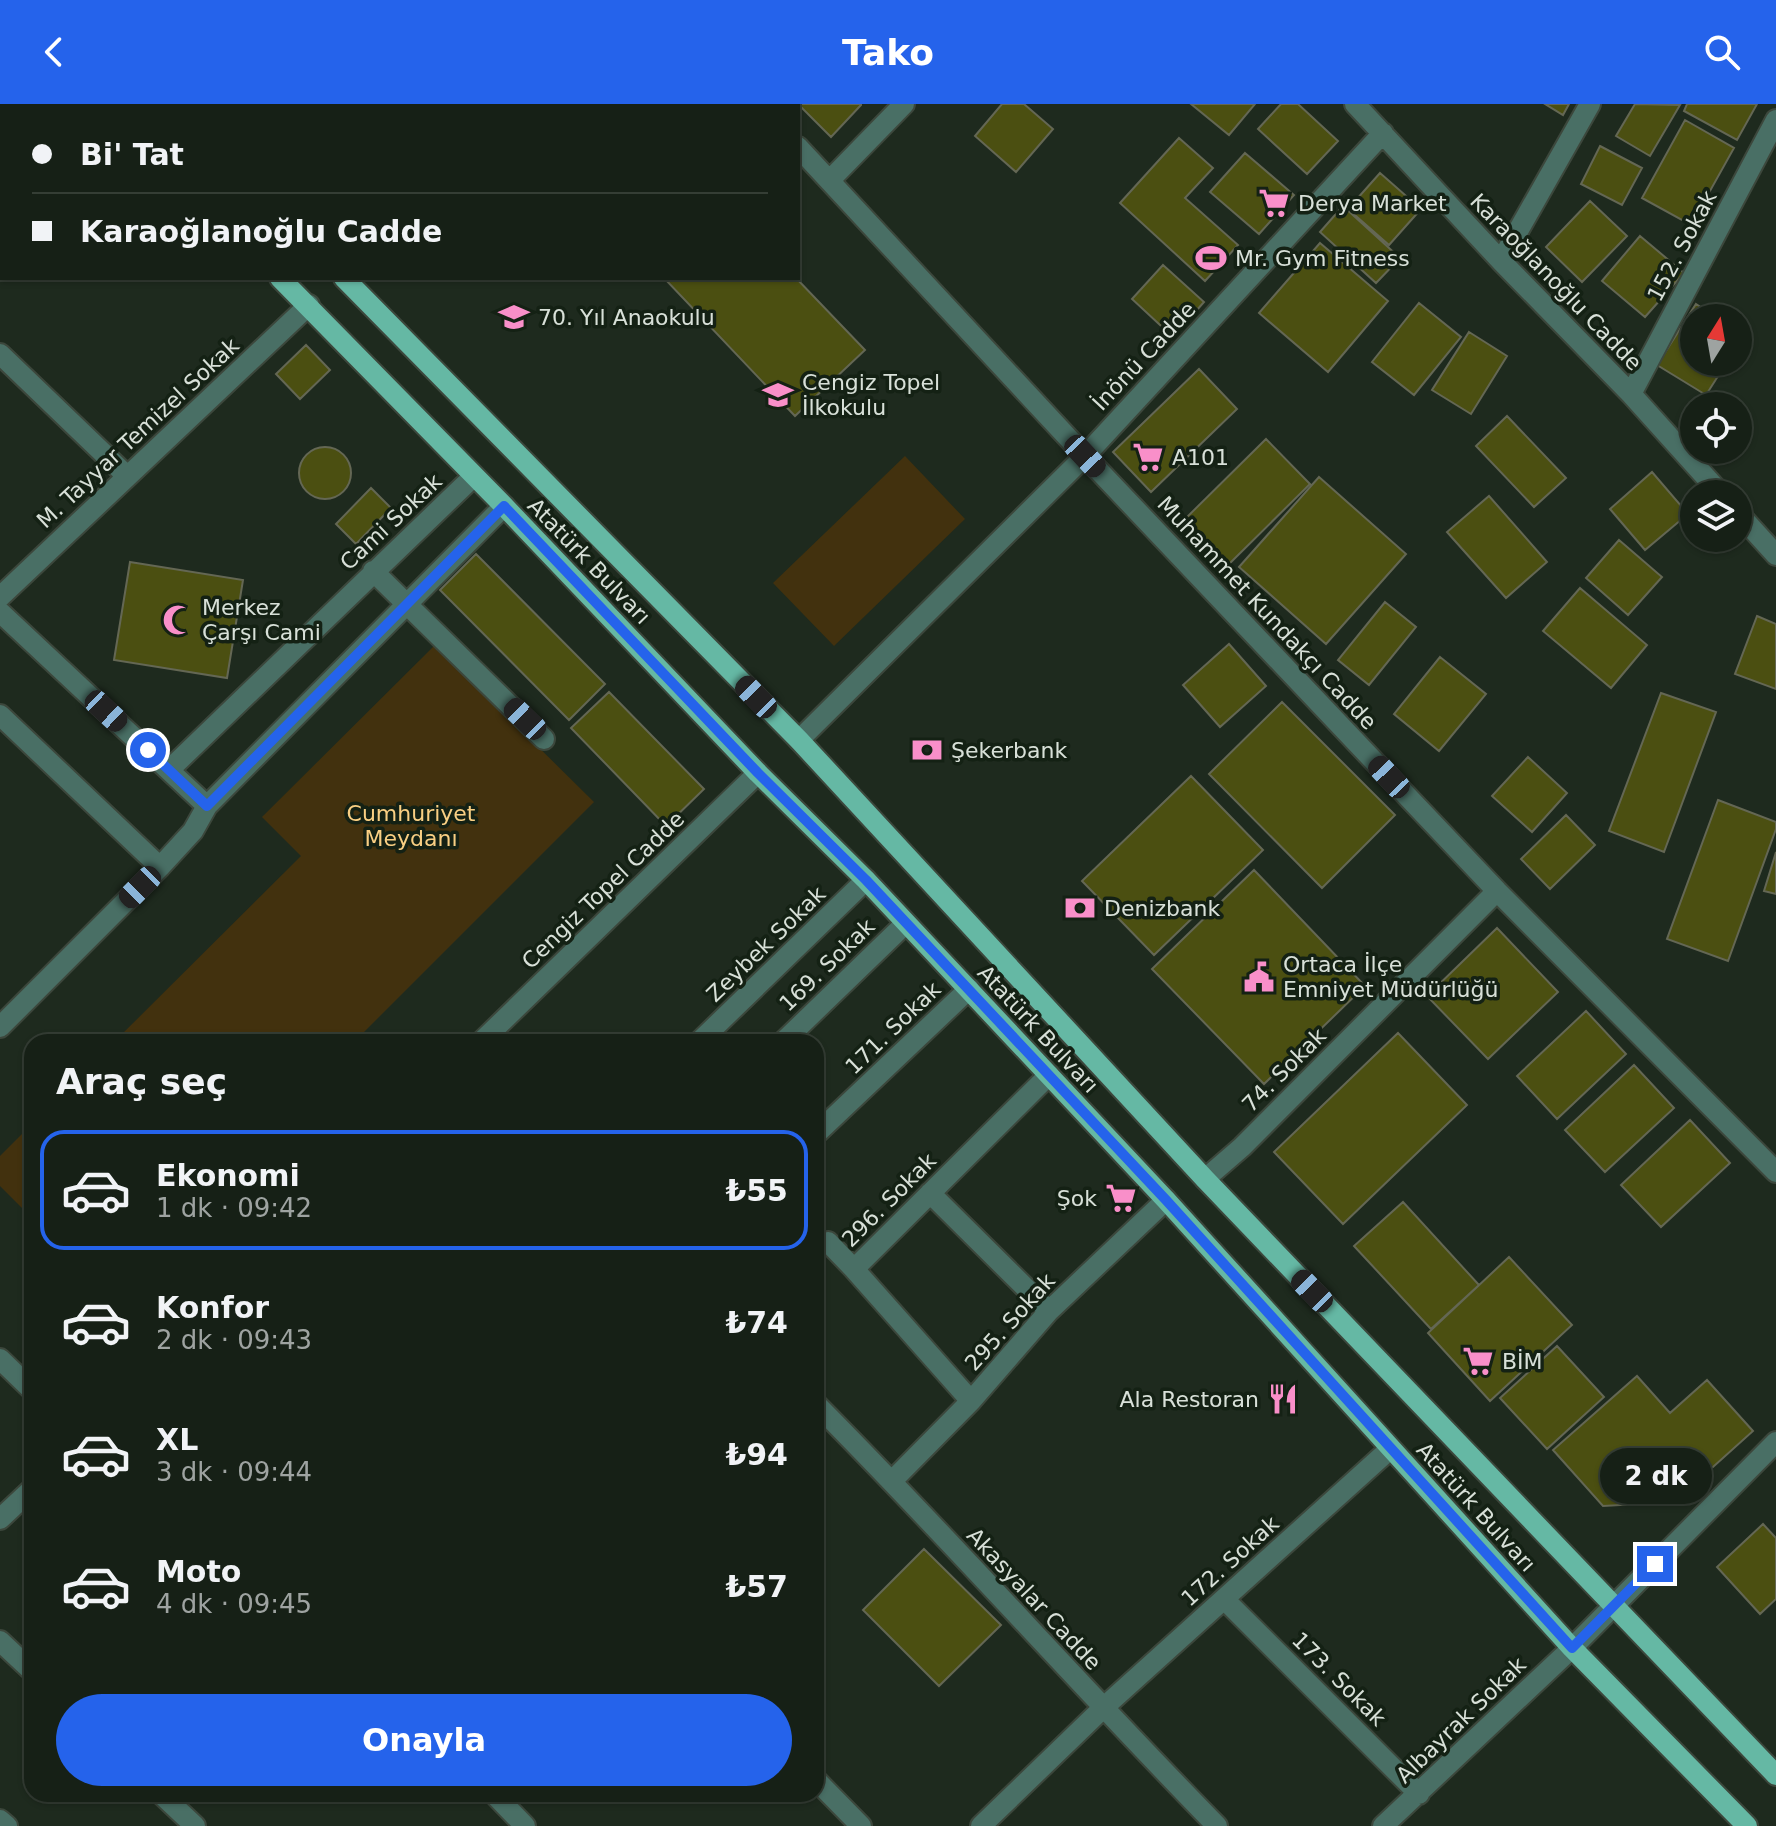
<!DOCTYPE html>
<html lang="tr">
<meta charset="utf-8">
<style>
:root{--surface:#162016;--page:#1f281f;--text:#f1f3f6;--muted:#9ea3a1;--line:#353e35;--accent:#2563eb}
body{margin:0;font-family:"DejaVu Sans",sans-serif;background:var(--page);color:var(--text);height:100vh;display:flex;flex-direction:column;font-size:30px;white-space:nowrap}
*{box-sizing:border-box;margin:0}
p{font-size:26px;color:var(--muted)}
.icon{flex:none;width:44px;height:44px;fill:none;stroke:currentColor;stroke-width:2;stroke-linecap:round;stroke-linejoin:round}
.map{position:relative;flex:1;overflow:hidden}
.sheet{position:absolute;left:24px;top:930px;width:800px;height:768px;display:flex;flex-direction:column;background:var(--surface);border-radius:24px;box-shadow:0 2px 6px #0004,0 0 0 2px var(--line)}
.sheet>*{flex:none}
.top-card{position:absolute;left:0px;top:0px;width:800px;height:176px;box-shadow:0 2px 6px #0004,0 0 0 2px var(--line);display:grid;align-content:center;height:176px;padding:0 32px;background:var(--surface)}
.needle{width:52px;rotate:11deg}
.buttons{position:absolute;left:1680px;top:200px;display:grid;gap:16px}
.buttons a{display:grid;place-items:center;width:72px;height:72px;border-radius:50%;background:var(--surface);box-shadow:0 2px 6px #0004,0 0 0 2px var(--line);font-size:40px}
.end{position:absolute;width:36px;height:36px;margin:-18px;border:10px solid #2563eb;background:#fff;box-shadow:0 0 0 4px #fff}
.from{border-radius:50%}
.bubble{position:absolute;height:56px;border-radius:28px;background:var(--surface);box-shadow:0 2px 6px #0004,0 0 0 2px var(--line);font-size:26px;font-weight:700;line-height:56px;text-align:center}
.car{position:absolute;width:24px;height:48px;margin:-24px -12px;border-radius:10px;box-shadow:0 0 6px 2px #0007;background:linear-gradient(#222 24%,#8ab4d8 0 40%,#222 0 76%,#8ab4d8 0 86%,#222 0)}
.top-card b{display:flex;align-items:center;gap:28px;height:76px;font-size:30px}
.top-card b+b{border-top:2px solid var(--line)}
.top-card i{width:20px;height:20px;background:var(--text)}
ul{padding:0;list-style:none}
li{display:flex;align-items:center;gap:24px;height:120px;margin:0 16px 12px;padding:0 16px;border:4px solid transparent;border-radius:24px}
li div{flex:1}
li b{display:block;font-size:30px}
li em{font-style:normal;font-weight:700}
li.active{border-color:var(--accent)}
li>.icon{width:72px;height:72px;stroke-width:1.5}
h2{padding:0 32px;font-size:36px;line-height:96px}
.action{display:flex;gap:16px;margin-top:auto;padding:16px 32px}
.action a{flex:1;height:92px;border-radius:48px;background:var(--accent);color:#fff;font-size:32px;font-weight:700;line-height:92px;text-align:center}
header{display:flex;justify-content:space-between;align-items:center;height:104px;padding:0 32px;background:var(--accent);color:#fff;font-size:36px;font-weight:700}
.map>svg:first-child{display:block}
.green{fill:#42310e}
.building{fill:#4b4f11;stroke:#646754;stroke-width:2}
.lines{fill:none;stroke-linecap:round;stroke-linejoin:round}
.minor-casing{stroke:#3c473c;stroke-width:24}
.major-casing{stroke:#3c473c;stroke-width:24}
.minor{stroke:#496f65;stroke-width:20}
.major{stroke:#65b8a4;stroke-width:20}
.route{stroke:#2563eb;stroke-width:10}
.labels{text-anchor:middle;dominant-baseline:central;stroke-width:7;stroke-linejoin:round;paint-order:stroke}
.poi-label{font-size:22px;fill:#d8e0d8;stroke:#142114;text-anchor:start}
.street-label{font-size:22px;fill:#d8e0d8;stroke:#142114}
.park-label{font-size:22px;fill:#f9cf83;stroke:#142114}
</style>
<header><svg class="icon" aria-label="back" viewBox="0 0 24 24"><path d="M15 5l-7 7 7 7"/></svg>Tako<svg class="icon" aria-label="search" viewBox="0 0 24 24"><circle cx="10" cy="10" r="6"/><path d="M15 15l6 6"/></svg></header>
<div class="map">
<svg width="1776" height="1722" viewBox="0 0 1776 1722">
<rect width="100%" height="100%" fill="#1e2a1e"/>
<!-- green -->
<path class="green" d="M 905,352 L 965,415 L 834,542 L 773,479 Z
M 435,541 L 594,698 L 354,938 L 114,938 L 301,752 L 262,713 Z
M 32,1020 L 32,1114 L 0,1082 L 0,1052 Z"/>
<!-- building -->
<path class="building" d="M 347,0 L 461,0 L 463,2 L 349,2 Z
M 599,0 L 691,0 L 693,2 L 597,2 Z
M 798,0 L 861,0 L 861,1 L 831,33 Z
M 1002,0 L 1024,0 L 1053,25 L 1016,68 L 975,32 Z
M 1191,0 L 1255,0 L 1229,31 Z
M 1281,0 L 1298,0 L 1338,37 L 1307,70 L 1258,25 Z
M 1545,0 L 1569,0 L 1563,11 Z
M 1635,0 L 1680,1 L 1650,52 L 1616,32 Z
M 1687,0 L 1757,0 L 1737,36 L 1684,7 Z
M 1685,16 L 1734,44 L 1691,121 L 1642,94 Z
M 1179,34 L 1213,64 L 1185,94 L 1238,141 L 1205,177 L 1120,99 Z
M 1600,42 L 1642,64 L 1622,101 L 1581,80 Z
M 1245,49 L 1294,91 L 1259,130 L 1210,88 Z
M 1380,69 L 1421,105 L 1389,141 L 1348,105 Z
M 1590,97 L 1627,132 L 1582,178 L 1546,143 Z
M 1343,102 L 1400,154 L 1376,179 L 1320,128 Z
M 1640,132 L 1684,169 L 1645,213 L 1602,177 Z
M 1320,139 L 1388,197 L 1328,268 L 1259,209 Z
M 1163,161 L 1204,198 L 1173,233 L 1132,195 Z
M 664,174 L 796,174 L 865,246 L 795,312 Z
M 1419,199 L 1461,233 L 1414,291 L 1372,258 Z
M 1696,200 L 1718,214 L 1694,214 L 1694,258 L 1727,258 L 1706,291 L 1657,261 Z
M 1469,228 L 1507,252 L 1471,310 L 1432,286 Z
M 306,241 L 330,266 L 300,295 L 276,270 Z
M 1199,265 L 1237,305 L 1151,388 L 1113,348 Z
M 1507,312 L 1566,374 L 1534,403 L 1476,342 Z
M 1266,335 L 1310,380 L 1226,463 L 1182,418 Z
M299 369a26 26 0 1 1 52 0a26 26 0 1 1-52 0Z
M 1652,368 L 1688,410 L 1645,446 L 1610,405 Z
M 1319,373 L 1406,450 L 1326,540 L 1239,463 Z
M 371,384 L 391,404 L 356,440 L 336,420 Z
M 1489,392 L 1547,458 L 1506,494 L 1447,428 Z
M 1619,436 L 1662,473 L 1628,511 L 1586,474 Z
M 476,450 L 605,580 L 569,616 L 440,486 Z
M 130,458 L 243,476 L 227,574 L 114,556 Z
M 1580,484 L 1647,541 L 1611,584 L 1543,527 Z
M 1385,498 L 1416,523 L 1369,581 L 1338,556 Z
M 1757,512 L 1776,520 L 1776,585 L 1735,570 Z
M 1229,540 L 1266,582 L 1220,623 L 1183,581 Z
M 1440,553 L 1486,590 L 1439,647 L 1394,610 Z
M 609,588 L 704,685 L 666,722 L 571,624 Z
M 1661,589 L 1716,608 L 1664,748 L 1609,727 Z
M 1282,598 L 1395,711 L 1322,784 L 1209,670 Z
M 1528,653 L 1567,689 L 1532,728 L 1492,692 Z
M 1191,672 L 1263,746 L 1154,851 L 1082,777 Z
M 1718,696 L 1776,718 L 1776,725 L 1728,857 L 1667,835 Z
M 1566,711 L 1595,741 L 1550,785 L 1521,755 Z
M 1776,748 L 1776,790 L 1764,787 Z
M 1254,766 L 1365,882 L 1264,980 L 1152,865 Z
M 1497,824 L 1558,888 L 1488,955 L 1427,892 Z
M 1586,907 L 1626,950 L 1557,1015 L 1517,972 Z
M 1398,929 L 1467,1001 L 1343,1120 L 1274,1048 Z
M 1634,961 L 1674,1004 L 1605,1068 L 1565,1026 Z
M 1690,1016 L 1730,1059 L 1661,1123 L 1621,1081 Z
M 1403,1098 L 1479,1181 L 1431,1225 L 1354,1142 Z
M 1509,1153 L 1572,1221 L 1490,1297 L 1428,1229 Z
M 1557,1242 L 1604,1293 L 1547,1345 L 1500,1294 Z
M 1637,1272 L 1670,1309 L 1707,1276 L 1753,1327 L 1674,1398 L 1603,1402 L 1553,1346 Z
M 1763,1420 L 1776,1434 L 1776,1495 L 1760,1510 L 1717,1463 Z
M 924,1445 L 1001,1521 L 939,1582 L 863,1506 Z"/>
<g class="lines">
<!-- minor casing -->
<g class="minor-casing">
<path id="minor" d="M 758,0 L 760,2
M 1355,0 L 1501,157 L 1631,290 L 1721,390
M 798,43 L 1085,352 L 1497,787 L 1776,1068
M 830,76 L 904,0
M 1501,157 L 1590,0
M 0,250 L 127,372
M 1631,290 L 1776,16
M 1738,409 L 1776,451
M 373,467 L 544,635
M 0,493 L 309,201
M 0,508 L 207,702
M 0,611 L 160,763
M 799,636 L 1085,352 L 1383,29
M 169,666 L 474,372
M 0,923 L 160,763 L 193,727 L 207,702 L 504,402
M 481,938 L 758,669
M 699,938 L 866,776
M 783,938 L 905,820
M 816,1030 L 969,885
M 1205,1075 L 1242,1043 L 1497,787
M 930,1089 L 1049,1207
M 828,1138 L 854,1165
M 0,1255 L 32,1286
M 971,1297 L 854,1165 L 1049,971
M 816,1300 C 953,1438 1081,1583 1217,1722
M 892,1377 L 971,1297 L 1049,1207 L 1166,1096
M 0,1415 L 32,1385
M 1224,1495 L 1419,1690
M 0,1537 L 32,1567
M 816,1676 L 861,1722
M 161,1690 L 195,1722
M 494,1690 L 525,1722
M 0,1716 L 7,1722
M 981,1722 L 1102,1605 L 1390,1345
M 1383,1722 L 1572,1544 L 1776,1338"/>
</g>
<!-- major casing -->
<g class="major-casing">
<path id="major" d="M 99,0 L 101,2
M 173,0 L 175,2
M 280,174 L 504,402 L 758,669 L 866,776 L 1166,1096 L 1572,1544 L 1747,1722
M 344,174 L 799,636 L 1205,1075 L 1776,1671"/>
</g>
<!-- minor -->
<use href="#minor" class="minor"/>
<!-- major -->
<use href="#major" class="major"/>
</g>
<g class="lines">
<!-- route -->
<path class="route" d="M 148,646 L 207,702 L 504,402 L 758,669 L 866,776 L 1166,1096 L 1572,1544 L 1655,1460"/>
</g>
<!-- icons -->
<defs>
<g id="supermarket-bare" transform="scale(2.4)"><path d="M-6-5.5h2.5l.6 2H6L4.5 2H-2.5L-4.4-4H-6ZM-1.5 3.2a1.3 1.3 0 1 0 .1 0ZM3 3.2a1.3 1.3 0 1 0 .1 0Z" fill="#f98fc9" stroke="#142114" stroke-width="2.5" paint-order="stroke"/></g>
<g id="stadium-bare" transform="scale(2.4)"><path d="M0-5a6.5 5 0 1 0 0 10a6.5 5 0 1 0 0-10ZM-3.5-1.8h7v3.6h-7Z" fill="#f98fc9" stroke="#142114" stroke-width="2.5" paint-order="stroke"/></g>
<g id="school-bare" transform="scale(2.4)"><path d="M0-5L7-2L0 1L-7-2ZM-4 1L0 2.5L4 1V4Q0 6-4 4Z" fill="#f98fc9" stroke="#142114" stroke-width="2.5" paint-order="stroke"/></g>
<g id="mosque-bare" transform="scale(2.4)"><path d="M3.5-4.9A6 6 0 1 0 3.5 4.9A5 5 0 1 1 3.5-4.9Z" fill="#f98fc9" stroke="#142114" stroke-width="2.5" paint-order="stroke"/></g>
<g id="bank-bare" transform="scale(2.4)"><path d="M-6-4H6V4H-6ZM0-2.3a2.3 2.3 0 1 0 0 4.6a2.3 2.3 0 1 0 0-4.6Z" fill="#f98fc9" stroke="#142114" stroke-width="2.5" paint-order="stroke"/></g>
<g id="civic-bare" transform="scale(2.4)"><path d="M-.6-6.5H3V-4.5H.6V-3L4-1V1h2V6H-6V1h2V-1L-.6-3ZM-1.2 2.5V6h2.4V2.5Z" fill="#f98fc9" stroke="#142114" stroke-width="2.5" paint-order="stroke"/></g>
<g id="restaurant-bare" transform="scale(2.4)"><path d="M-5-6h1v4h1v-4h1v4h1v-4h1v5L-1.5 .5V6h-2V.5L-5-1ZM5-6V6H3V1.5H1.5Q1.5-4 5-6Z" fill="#f98fc9" stroke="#142114" stroke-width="2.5" paint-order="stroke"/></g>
</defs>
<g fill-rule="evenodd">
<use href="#supermarket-bare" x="1274" y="99"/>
<use href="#stadium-bare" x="1211" y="154"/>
<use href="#school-bare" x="514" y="213"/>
<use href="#school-bare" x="778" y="291"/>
<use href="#supermarket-bare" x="1148" y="353"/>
<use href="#mosque-bare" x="178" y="516"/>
<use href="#bank-bare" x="927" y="646"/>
<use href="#bank-bare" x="1080" y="804"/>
<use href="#civic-bare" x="1259" y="873"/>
<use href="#supermarket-bare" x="1121" y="1094"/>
<use href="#supermarket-bare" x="1478" y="1257"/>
<use href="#restaurant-bare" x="1283" y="1295"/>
</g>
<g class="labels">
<!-- poi labels -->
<g class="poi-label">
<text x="1298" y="99">Derya Market</text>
<text x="1235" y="154">Mr. Gym Fitness</text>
<text x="538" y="213">70. Yıl Anaokulu</text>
<text x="802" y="278">Cengiz Topel<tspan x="802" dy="25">İlkokulu</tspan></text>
<text x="1172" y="353">A101</text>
<text x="202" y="503">Merkez<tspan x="202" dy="25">Çarşı Cami</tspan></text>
<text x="951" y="646">Şekerbank</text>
<text x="1104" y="804">Denizbank</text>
<text x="1283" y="860">Ortaca İlçe<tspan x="1283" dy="25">Emniyet Müdürlüğü</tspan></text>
<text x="1097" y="1094" text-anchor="end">Şok</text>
<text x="1502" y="1257">BİM</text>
<text x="1259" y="1295" text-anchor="end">Ala Restoran</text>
</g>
<!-- street labels -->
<g class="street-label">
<text transform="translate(1682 142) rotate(-62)">152. Sokak</text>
<text transform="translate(1556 178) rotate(46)">Karaoğlanoğlu Cadde</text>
<text transform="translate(1144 252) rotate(-47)">İnönü Cadde</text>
<text transform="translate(138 329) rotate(-43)">M. Tayyar Temizel Sokak</text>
<text transform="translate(391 418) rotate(-43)">Cami Sokak</text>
<text transform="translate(589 457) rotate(46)">Atatürk Bulvarı</text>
<text transform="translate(1267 509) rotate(47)">Muhammet Kundakçı Cadde</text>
<text transform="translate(603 786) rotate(-44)">Cengiz Topel Cadde</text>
<text transform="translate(766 840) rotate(-44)">Zeybek Sokak</text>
<text transform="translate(827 861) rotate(-44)">169. Sokak</text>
<text transform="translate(893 924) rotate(-44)">171. Sokak</text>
<text transform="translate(1038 925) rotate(47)">Atatürk Bulvarı</text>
<text transform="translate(1284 966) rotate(-45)">74. Sokak</text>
<text transform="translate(889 1096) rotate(-45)">296. Sokak</text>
<text transform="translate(1010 1218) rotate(-48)">295. Sokak</text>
<text transform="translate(1476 1403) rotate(48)">Atatürk Bulvarı</text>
<text transform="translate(1230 1457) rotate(-42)">172. Sokak</text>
<text transform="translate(1034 1495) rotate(47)">Akasyalar Cadde</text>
<text transform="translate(1339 1575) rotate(45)">173. Sokak</text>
<text transform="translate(1461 1616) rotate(-44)">Albayrak Sokak</text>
</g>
<!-- park labels -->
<g class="park-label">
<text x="411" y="709">Cumhuriyet<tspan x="411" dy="25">Meydanı</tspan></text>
</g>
</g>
</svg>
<div class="buttons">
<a><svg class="needle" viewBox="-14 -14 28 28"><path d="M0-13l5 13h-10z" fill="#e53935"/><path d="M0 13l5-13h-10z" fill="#9ea3a1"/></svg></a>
<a><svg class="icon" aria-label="locate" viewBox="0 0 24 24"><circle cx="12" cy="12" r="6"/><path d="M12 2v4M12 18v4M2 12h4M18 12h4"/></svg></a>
<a><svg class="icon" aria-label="layers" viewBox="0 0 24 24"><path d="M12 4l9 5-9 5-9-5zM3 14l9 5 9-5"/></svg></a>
</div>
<i class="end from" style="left:148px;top:646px"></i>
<i class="end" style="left:1655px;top:1460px"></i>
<div class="bubble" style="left:1600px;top:1344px;width:112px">2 dk</div>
<i class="car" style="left:1085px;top:352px;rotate:137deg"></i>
<i class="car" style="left:756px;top:593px;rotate:316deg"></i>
<i class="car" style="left:106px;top:607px;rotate:133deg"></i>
<i class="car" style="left:525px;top:615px;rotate:314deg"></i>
<i class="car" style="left:1389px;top:673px;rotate:317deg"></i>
<i class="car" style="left:140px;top:783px;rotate:225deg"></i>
<i class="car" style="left:1312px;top:1187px;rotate:316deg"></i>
<div class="top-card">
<b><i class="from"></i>Bi' Tat</b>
<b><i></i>Karaoğlanoğlu Cadde</b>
</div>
<section class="sheet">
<h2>Araç seç</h2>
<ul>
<li class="active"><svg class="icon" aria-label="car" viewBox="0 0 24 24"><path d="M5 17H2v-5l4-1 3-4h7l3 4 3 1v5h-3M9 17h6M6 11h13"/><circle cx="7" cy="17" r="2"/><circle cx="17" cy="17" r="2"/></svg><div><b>Ekonomi</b><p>1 dk · 09:42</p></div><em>₺55</em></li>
<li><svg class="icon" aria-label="car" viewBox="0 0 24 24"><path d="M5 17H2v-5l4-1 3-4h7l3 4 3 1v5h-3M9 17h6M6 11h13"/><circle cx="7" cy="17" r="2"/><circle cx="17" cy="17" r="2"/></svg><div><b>Konfor</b><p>2 dk · 09:43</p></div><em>₺74</em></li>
<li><svg class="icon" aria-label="car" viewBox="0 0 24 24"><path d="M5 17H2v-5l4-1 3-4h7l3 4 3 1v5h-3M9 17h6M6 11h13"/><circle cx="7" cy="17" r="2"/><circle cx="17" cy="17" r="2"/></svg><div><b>XL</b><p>3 dk · 09:44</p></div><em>₺94</em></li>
<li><svg class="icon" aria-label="car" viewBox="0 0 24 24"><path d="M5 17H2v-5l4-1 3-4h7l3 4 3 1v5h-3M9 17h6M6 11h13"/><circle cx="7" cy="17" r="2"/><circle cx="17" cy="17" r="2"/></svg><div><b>Moto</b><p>4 dk · 09:45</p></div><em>₺57</em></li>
</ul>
<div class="action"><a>Onayla</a></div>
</section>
</div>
